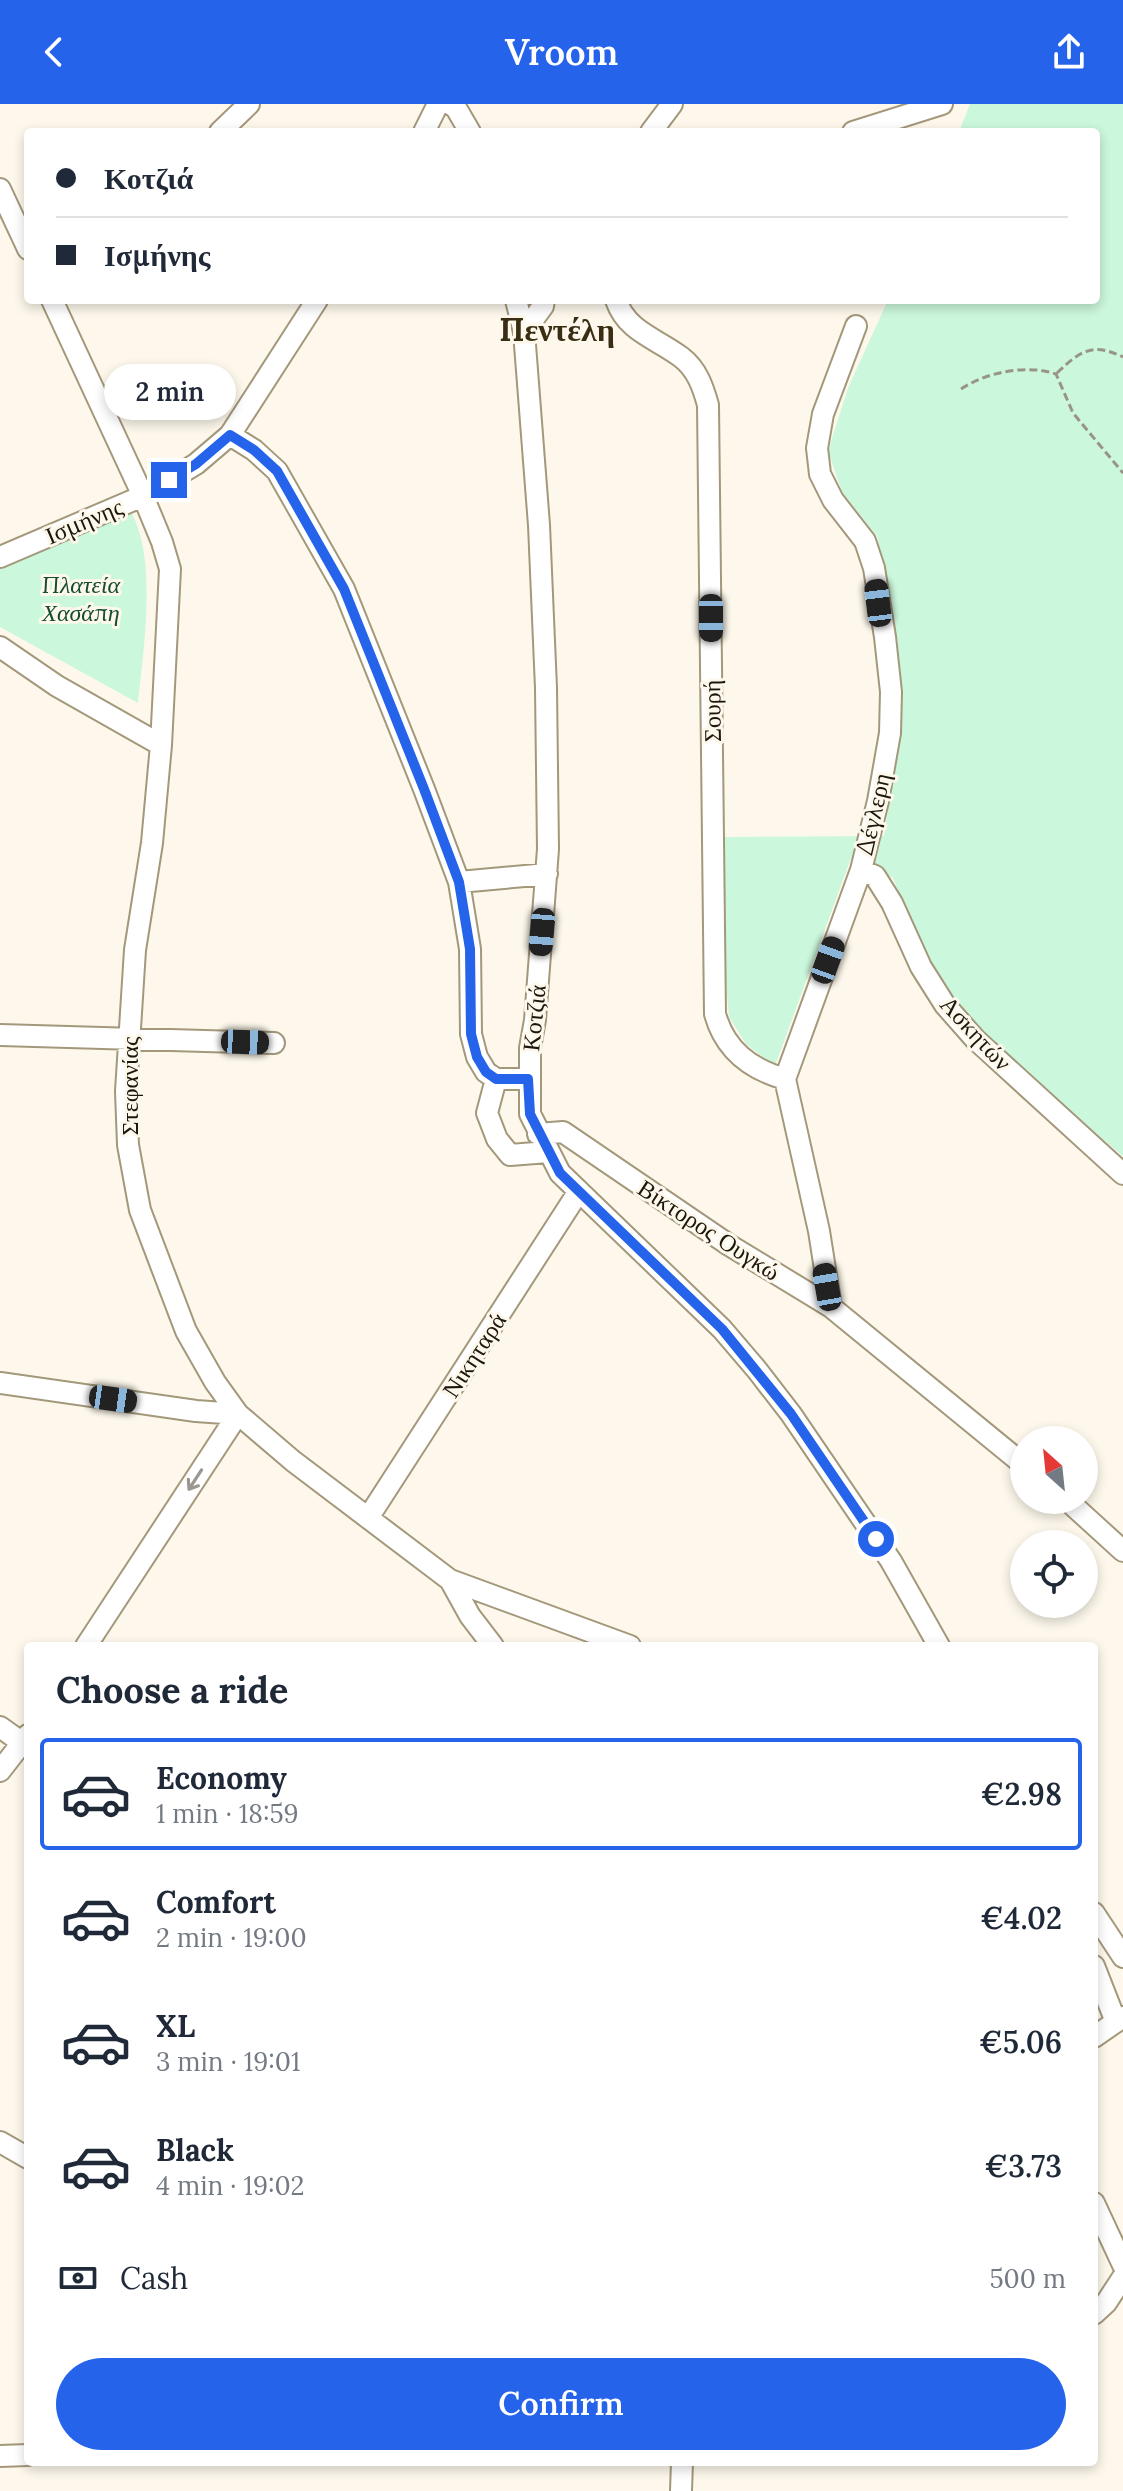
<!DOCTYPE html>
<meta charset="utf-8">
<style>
:root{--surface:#fff;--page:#f6f6f7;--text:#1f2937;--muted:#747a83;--line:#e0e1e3;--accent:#2563eb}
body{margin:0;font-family:Lora,serif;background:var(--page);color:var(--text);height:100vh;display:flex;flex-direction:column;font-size:30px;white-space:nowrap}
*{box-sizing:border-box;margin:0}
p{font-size:26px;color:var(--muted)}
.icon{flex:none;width:44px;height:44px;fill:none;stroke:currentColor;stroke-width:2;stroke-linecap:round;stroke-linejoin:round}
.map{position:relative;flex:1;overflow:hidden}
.sheet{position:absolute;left:24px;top:1538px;width:1074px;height:824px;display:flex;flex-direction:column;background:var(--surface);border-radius:8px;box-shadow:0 4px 12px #0003}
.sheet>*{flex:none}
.hud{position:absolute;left:24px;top:24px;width:1076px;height:176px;border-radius:8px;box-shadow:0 4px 12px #0003;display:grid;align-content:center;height:176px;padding:0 32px;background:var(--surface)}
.needle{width:52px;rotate:333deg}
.fabs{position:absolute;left:1010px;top:1322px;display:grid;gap:16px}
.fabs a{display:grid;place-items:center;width:88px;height:88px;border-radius:50%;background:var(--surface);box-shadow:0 4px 12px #0003;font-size:40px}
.end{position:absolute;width:36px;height:36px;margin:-18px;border:10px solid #2563eb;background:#fff;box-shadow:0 0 0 4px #fff}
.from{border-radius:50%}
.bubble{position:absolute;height:56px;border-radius:28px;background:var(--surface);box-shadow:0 4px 12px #0003;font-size:26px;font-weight:600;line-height:56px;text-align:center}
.car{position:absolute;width:24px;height:48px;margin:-24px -12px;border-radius:10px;box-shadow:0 0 6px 2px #0007;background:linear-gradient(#222 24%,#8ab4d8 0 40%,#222 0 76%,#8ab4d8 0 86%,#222 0)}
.hud b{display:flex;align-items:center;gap:28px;height:76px;font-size:30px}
.hud b+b{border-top:2px solid var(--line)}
.hud i{width:20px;height:20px;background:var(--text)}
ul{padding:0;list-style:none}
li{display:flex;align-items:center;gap:24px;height:112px;margin:0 16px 12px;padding:0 16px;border:4px solid transparent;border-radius:8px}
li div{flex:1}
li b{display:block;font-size:30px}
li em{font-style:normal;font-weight:600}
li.on{border-color:var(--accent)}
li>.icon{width:72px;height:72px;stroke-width:1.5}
h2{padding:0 32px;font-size:36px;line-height:96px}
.pay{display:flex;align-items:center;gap:20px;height:88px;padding:0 32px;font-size:30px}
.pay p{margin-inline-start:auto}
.action{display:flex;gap:16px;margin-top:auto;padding:16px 32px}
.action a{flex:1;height:92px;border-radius:48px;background:var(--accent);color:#fff;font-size:32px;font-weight:600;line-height:92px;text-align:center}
header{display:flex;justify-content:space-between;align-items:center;height:104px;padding:0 32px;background:var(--accent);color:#fff;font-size:36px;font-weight:600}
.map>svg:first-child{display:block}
.green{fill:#cbf7dc}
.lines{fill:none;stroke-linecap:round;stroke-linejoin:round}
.minor-casing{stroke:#a4987b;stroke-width:24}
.path{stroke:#999488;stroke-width:3;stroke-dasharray:8 4;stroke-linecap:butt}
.minor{stroke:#fff;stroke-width:20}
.oneway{stroke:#999792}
.route{stroke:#2563eb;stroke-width:10}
.labels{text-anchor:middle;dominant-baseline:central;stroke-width:6;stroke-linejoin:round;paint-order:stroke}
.street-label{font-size:24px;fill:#1c170c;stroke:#fdf8eb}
.park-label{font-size:24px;font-style:italic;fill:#154d32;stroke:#fdf8eb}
.district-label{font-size:32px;font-weight:bold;fill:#392e14;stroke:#fdf8eb}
</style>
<header><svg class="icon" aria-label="back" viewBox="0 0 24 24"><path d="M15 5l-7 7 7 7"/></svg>Vroom<svg class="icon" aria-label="share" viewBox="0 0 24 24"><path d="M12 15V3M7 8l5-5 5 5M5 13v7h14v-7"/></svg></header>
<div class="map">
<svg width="1123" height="2387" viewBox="0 0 1123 2387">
<rect width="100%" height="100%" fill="#fdf8eb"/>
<!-- green -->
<path class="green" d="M 970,0 L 1123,0 L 1123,1052 C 1048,989 953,917 913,825 C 905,808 900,791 893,774 L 851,754 L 775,962 L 746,940 L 729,913 L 725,867 L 723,733 L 884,732 L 898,641 L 901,567 L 877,432 L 842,388 L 828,347 L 848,284 L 888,196 L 1096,196 L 1096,28 L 959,28 Z
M 128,404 C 159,446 143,550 138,599 L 0,523 L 0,458 Z"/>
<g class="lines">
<!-- minor casing -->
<g class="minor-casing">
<path id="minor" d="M 450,0 L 456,4 L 470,28
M 220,28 L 249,0
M 424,28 L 438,0
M 651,28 L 672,0
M 853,28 L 942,0
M 0,85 L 28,145
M 52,196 L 143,392 L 162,438 L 170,465 L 161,641 L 152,739 L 135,846 L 126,987 L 128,1041 L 140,1106 L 186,1227 L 215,1278 L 238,1310 L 293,1357 L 450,1476 L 630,1542
M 516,196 L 524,228 L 539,421 L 546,584 L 548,745 L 535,916 L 530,944 L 530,1010 L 560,1069 L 722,1225 L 757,1266 L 791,1310 L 891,1457 L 939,1542
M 616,196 C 627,228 656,234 681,253 C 697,265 703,283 708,301 L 715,910 C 725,946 750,965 785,975
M 524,228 L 543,202 L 544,196
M 230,331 L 254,346 L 277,367 L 344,485 L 424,685 L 459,778 L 470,845 L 471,930 L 477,953 L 486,968 L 496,975 L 528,975
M 0,453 L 143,392 L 196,360 L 230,331 L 317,196
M 0,543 L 57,582 L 161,641
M 861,766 L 875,772 L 892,799 L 921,863 L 945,901 L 975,935 L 1123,1070
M 459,778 L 547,770
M 0,931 L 274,939
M 496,975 L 487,1009 L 497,1035 L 510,1051 L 548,1048
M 538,1030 L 563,1028 L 729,1141 L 831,1203 L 1024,1361
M 831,1203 L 819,1127 L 785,975 L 861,766 L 878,697 L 890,629 L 891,588 L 885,533 L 874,464 L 865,437 L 833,396 L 820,370 L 817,344 L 823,310 L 856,222
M 0,1279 L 196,1307 L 238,1310 L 86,1542
M 1067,1396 L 1123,1447
M 368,1414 L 579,1087
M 450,1476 L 470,1512 L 493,1542
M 0,1623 L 28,1643
M 0,1667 L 28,1631
M 1094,1809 L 1123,1853
M 1094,1862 L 1116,1918
M 1094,1933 L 1123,1913
M 0,2038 L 28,2054
M 1094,2099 L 1123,2161
M 1094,2210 L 1106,2199 L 1123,2173
M 0,2352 L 28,2351
M 681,2387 L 682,2358"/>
</g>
<!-- path -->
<path class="path" d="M 1057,269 C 1080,247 1092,238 1123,253
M 961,285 C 987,268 1026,260 1056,270 L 1073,309 L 1123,369"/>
<!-- minor -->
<use href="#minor" class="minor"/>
</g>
<!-- one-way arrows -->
<defs><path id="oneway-shaft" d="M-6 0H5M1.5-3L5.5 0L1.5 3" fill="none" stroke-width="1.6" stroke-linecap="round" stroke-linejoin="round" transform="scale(2)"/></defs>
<use class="oneway" href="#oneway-shaft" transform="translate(195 1376) rotate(123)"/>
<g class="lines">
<!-- route -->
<path class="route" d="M 169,376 L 196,360 L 230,331 L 254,346 L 277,367 L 344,485 L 424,685 L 459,778 L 470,845 L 471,930 L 477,953 L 486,968 L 496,975 L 528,975 L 530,1010 L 560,1069 L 722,1225 L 791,1310 L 876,1435"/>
</g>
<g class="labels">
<!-- street labels -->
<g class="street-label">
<text transform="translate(84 417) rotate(-23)">Ισμήνης</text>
<text transform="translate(712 607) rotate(-91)">Σουρή</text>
<text transform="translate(873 710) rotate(-77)">Δέγλερη</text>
<text transform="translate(534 914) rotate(-84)">Κοτζιά</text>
<text transform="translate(976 929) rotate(47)">Ασκητών</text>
<text transform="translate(129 982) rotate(-90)">Στεφανίας</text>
<text transform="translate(709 1126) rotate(33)">Βίκτορος Ουγκώ</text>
<text transform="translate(474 1251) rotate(-57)">Νικηταρά</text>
</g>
<!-- park labels -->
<g class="park-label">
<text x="81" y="480">Πλατεία<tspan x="81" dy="28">Χασάπη</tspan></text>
</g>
<!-- district labels -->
<g class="district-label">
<text x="557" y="225">Πεντέλη</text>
</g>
</g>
</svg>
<div class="fabs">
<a><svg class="needle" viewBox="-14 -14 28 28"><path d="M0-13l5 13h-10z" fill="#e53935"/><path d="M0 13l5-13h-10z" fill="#747a83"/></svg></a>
<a><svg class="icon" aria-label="locate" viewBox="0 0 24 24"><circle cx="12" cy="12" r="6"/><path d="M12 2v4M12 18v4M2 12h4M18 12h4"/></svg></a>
</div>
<i class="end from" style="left:876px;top:1435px"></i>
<i class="end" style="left:169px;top:376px"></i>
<div class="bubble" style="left:104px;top:260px;width:132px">2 min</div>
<i class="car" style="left:878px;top:499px;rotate:353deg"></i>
<i class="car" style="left:711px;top:514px;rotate:180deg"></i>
<i class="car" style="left:542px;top:828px;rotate:185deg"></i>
<i class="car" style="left:828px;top:856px;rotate:20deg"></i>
<i class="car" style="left:245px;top:938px;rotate:92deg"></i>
<i class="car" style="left:827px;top:1183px;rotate:350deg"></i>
<i class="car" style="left:113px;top:1295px;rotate:98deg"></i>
<div class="hud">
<b><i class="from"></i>Κοτζιά</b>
<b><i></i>Ισμήνης</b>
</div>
<section class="sheet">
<h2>Choose a ride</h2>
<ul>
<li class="on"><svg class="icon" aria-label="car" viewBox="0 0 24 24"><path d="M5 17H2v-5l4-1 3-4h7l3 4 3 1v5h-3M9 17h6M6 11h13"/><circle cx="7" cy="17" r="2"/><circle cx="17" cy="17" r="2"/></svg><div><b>Economy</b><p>1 min · 18:59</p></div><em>€2.98</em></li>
<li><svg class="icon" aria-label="car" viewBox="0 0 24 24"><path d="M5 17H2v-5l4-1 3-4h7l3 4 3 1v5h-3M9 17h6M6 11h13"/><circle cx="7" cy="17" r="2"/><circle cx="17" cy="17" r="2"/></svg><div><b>Comfort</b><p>2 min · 19:00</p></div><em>€4.02</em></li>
<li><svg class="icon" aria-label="car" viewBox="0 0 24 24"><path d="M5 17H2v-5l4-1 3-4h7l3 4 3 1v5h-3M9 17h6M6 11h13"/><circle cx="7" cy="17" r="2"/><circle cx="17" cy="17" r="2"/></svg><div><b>XL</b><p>3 min · 19:01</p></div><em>€5.06</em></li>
<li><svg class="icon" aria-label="car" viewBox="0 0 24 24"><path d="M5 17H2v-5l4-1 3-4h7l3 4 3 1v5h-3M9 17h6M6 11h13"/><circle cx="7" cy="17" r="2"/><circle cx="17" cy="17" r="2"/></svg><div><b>Black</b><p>4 min · 19:02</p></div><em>€3.73</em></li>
</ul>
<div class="pay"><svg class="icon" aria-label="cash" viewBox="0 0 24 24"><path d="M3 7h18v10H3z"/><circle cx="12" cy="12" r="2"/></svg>Cash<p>500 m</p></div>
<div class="action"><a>Confirm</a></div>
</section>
</div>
